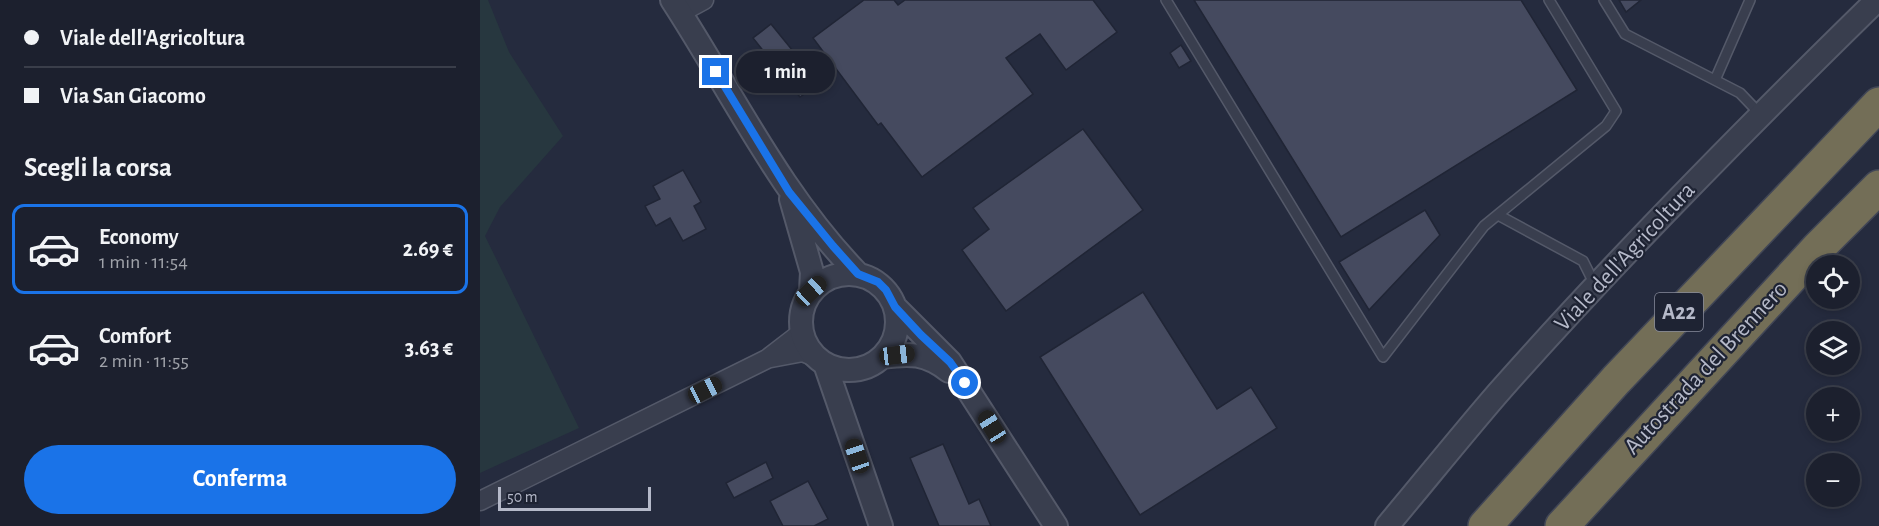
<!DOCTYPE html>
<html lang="it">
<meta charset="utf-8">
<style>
:root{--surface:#1c202e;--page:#292d3a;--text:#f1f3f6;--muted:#a0a3aa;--line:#3a3e4a;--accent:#1a73e8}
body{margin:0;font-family:"Alegreya Sans",sans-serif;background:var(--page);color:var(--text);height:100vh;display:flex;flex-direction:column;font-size:22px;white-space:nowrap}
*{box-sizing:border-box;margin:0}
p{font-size:20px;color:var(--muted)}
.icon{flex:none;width:33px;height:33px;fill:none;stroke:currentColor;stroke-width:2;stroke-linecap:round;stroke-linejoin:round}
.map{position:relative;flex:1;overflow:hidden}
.sheet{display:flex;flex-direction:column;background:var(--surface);width:480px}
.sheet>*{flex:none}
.hud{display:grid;align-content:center;height:132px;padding:0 24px;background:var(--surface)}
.buttons{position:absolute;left:1326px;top:255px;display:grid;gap:12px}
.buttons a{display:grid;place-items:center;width:54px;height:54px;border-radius:50%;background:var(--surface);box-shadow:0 3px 9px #0003,0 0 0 2px var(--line);font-size:30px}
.scale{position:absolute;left:18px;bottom:15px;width:153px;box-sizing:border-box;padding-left:6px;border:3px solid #b5b9c9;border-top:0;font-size:16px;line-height:21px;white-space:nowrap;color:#b5b9c9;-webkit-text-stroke:4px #1e2333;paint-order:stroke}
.end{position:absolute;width:27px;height:27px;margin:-14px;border:8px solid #1a73e8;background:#fff;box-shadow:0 0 0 3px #fff}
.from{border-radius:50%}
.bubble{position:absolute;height:42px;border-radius:21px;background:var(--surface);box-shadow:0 3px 9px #0003,0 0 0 2px var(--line);font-size:20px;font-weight:700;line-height:42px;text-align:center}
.car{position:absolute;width:18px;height:36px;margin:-18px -9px;border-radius:8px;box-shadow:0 0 4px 2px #0007;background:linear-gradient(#222 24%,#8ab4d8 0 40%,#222 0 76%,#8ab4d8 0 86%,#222 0)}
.hud b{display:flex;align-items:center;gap:21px;height:57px;font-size:22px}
.hud b+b{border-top:2px solid var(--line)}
.hud i{width:15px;height:15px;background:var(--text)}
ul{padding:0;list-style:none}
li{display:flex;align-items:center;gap:18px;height:90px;margin:0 12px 9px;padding:0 12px;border:3px solid transparent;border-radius:12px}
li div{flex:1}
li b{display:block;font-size:22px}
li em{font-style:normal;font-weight:700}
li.active{border-color:var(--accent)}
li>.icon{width:54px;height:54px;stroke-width:1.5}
h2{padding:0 24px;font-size:27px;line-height:72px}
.primary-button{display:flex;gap:12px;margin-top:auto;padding:12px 24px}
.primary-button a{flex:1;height:69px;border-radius:36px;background:var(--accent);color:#fff;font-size:24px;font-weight:700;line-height:69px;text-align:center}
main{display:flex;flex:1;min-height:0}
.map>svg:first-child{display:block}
.green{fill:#27373f}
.building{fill:#454a5f;stroke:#202535;stroke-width:1.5}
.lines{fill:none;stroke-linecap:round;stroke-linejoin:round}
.service-casing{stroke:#545969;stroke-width:12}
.minor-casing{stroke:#545969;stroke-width:21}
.tertiary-casing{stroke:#545969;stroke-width:26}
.motorway-casing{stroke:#414656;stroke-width:36}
.service{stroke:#393e4e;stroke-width:9}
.minor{stroke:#393e4e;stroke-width:18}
.tertiary{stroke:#393e4e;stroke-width:22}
.motorway{stroke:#736e57;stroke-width:33}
.route{stroke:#1a73e8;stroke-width:8}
.labels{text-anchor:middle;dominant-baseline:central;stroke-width:4.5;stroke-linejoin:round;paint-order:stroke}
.shield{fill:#1e2333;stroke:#888c9c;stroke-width:1.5}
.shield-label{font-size:22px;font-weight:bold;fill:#b5b9c9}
.street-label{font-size:24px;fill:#b5b9c9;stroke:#1e2333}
</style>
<main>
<section class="sheet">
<div class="hud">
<b><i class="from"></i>Viale dell'Agricoltura</b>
<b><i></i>Via San Giacomo</b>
</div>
<h2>Scegli la corsa</h2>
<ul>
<li class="active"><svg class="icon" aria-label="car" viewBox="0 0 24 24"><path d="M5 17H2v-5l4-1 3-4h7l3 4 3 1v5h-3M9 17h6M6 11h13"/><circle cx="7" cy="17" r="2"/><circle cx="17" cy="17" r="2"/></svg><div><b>Economy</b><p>1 min · 11:54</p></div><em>2.69 €</em></li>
<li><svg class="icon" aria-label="car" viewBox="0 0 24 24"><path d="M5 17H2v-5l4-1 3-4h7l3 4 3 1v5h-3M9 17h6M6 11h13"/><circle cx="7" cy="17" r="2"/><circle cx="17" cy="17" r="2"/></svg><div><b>Comfort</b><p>2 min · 11:55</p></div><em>3.63 €</em></li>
</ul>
<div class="primary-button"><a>Conferma</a></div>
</section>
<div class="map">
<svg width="1399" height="526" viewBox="0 0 1399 526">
<rect width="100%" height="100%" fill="#252b3e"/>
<!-- green -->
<path class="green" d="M 0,0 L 8,0 L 29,52 L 83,136 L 20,207 L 5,236 L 99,428 L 0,473 Z"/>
<!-- building -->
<path class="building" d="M 384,0 L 414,0 L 418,5 L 425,0 L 613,0 L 637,32 L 586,70 L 560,34 L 526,58 L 553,94 L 442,177 L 401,123 L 398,125 L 333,38 Z
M 714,0 L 1041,0 L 1097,90 L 861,237 Z
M 1139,0 L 1161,0 L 1146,12 Z
M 291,24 L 339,83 L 320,97 L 273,38 Z
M 701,45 L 711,61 L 699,68 L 690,53 Z
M 603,129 L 663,210 L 526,311 L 482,250 L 509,229 L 493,208 Z
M 203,170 L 221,202 L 214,206 L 226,229 L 203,241 L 190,218 L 176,226 L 165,206 L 180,199 L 173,186 Z
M 945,210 L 960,235 L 889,310 L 859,262 Z
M 663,292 L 737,409 L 771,387 L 797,428 L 660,515 L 560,357 Z
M 463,444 L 489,504 L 499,499 L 511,526 L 459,526 L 430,458 Z
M 286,462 L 293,478 L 254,498 L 246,483 Z
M 328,481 L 348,519 L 334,526 L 303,526 L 290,501 Z"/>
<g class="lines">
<!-- service casing -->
<g class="service-casing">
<path id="service" d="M 686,0 L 903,357 L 1004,226 L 1126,126 L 1136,111 L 1069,0
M 1124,0 L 1145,34 L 1260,93 L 1281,115
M 1235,80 L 1270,0
M 1018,215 L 1103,261 L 1115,285"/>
</g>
<!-- minor casing -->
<g class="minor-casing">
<path id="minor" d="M 200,13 L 224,0
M 291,358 L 323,352 L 337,358
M 0,501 L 287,359 L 322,332"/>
</g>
<!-- tertiary casing -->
<g class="tertiary-casing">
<path id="tertiary" d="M 192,0 C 252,92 300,194 378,274
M 311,199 L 332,272 L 331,291
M321 322a48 48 0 1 1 96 0a48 48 0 1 1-96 0Z
M 415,307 L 470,362 L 576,526
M 403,357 C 430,353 446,353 469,371
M 345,364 L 401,526
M 907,526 C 944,482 980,437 1018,393 C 1138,257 1267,127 1397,0"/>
</g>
<!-- motorway casing -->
<g class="motorway-casing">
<path id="motorway" d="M 1005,526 L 1136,380 L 1399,104
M 1082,526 L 1338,248 L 1399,187"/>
</g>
<!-- service -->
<use href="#service" class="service"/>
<!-- minor -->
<use href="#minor" class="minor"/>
<!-- tertiary -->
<use href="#tertiary" class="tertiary"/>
<!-- motorway -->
<use href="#motorway" class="motorway"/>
</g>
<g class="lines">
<!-- route -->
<path class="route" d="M 236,72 L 309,192 L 353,246 L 378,274 L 398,282 L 406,290 L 415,307 L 441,335 L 470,362 L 485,383"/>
</g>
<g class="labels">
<!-- shield labels -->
<rect class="shield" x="1175" y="293" width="48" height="38" rx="4.5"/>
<g class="shield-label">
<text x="1199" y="312">A22</text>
</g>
<!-- street labels -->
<g class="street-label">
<text transform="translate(1145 257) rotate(-47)">Viale dell'Agricoltura</text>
<text transform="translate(1226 368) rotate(-47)">Autostrada del Brennero</text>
</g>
</g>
</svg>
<div class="buttons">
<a><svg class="icon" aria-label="locate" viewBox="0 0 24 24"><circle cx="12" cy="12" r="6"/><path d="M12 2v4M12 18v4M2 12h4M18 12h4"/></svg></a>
<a><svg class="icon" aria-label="layers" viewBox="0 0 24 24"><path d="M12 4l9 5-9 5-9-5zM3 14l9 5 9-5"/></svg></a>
<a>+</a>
<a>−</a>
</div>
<div class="scale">50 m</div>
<i class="end from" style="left:485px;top:383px"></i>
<i class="end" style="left:236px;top:72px"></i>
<div class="bubble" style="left:256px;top:51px;width:99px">1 min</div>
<i class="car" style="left:331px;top:291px;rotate:47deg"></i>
<i class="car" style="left:417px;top:355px;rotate:83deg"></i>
<i class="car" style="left:225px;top:390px;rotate:63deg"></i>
<i class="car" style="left:512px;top:427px;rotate:328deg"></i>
<i class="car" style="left:377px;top:456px;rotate:341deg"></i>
</div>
</main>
